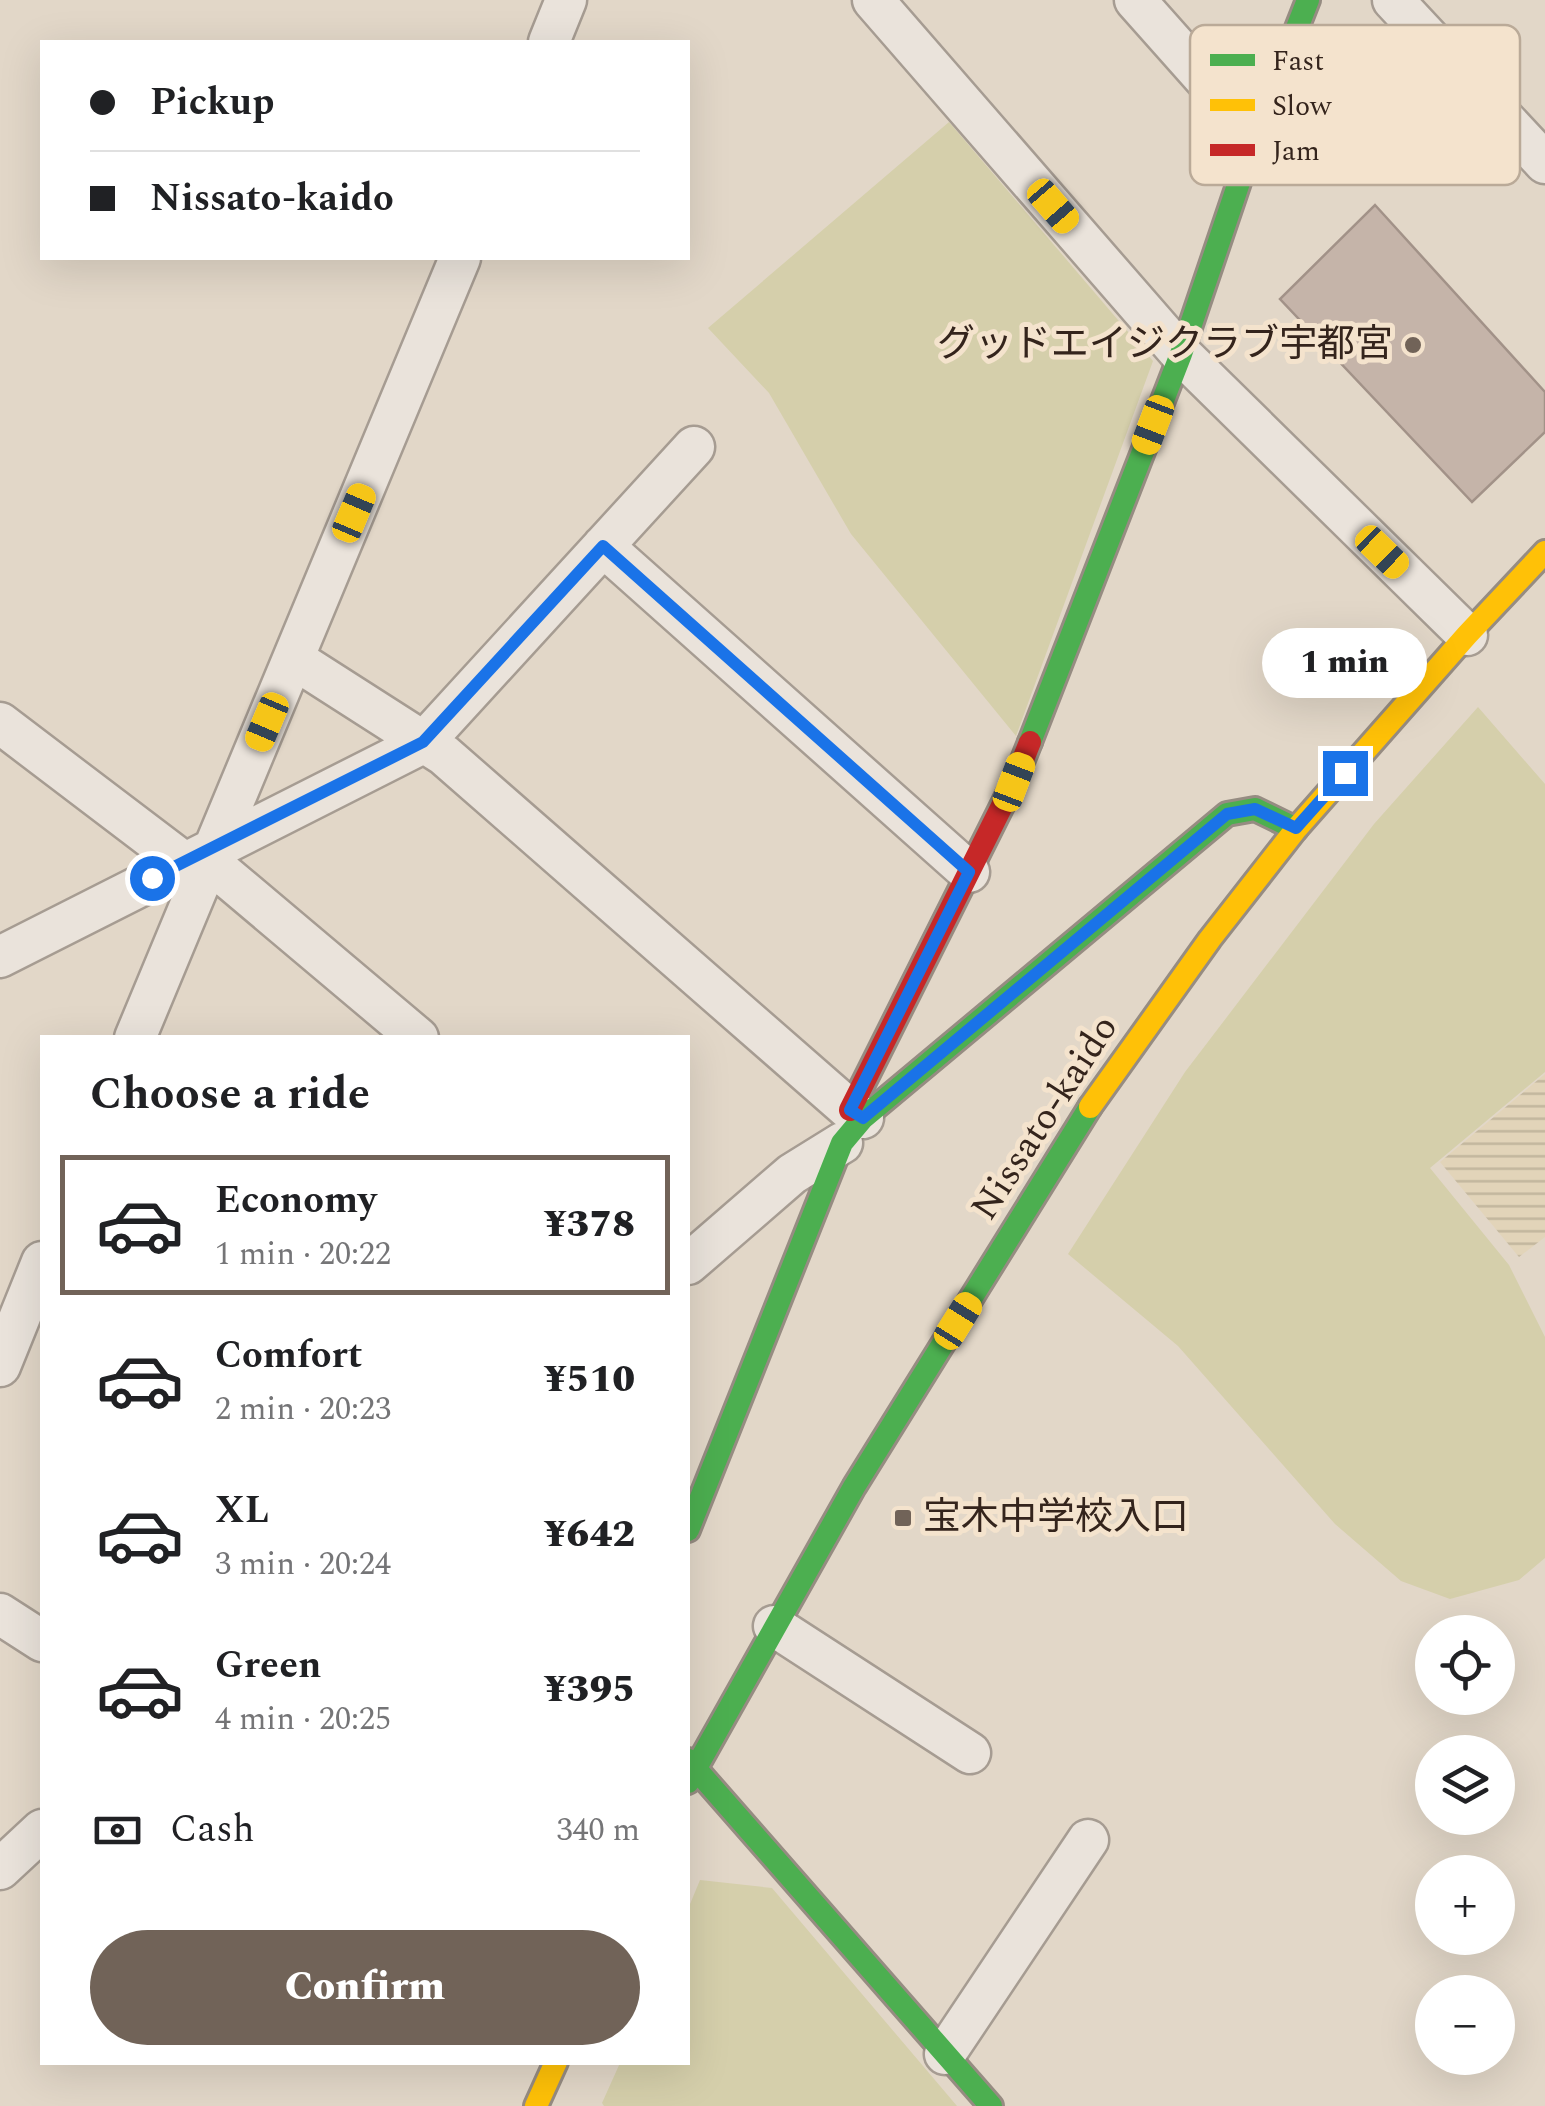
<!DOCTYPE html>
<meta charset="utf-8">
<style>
:root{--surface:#fff;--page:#f6f6f6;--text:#202124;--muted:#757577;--line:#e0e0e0;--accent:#716358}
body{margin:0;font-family:Spectral,"Noto Sans JP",serif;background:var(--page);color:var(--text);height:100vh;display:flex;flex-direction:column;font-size:38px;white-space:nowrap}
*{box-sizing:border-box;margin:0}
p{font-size:32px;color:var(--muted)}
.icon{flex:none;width:55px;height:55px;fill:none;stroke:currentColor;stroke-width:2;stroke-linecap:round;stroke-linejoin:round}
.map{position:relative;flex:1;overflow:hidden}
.panel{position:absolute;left:40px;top:1035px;width:650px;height:1030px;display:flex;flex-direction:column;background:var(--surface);border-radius:0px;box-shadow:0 10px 40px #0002}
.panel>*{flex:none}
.guide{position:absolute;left:40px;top:40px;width:650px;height:220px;border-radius:0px;box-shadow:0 10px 40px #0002;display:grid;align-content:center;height:220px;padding:0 50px;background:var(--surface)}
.controls{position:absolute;left:1415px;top:1615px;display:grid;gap:20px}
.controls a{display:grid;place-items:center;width:100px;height:100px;border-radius:50%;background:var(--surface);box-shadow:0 10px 40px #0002;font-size:50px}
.end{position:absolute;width:45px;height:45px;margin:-22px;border:12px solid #1a73e8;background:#fff;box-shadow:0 0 0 5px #fff}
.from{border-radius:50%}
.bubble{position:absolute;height:70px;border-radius:35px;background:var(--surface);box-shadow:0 10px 40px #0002;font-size:32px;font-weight:800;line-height:70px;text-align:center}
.car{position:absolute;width:30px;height:60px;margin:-30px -15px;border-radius:12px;box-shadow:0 0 8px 2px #0007;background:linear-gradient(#f5c518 24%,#345 0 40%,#f5c518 0 76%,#345 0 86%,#f5c518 0)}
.guide b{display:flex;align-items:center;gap:35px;height:95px;font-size:38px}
.guide b+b{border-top:2px solid var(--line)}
.guide i{width:25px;height:25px;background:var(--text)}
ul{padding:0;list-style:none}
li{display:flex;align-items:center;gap:30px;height:140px;margin:0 20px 15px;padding:0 30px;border:5px solid transparent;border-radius:0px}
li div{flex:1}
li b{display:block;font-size:38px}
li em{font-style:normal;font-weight:800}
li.selected{border-color:var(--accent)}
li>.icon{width:90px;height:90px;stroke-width:1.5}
h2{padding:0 50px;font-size:45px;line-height:120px}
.pay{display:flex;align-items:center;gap:25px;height:110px;padding:0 50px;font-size:38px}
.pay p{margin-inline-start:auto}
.primary-button{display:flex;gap:20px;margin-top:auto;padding:20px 50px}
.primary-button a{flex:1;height:115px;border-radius:60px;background:var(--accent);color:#fff;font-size:40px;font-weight:800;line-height:115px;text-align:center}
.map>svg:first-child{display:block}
.farmland{fill:url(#farmland-rules)}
.green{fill:#d5cfab}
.building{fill:#c5b4a9;stroke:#a29288;stroke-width:2.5}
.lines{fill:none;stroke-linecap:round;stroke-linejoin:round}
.street-casing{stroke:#a69c92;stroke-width:45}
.fast-casing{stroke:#968c82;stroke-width:28}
.slow-casing{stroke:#968c82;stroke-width:28}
.jam-casing{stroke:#968c82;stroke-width:28}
.street{stroke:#eae3db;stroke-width:40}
.fast{stroke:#4caf50;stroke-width:22}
.slow{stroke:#ffc107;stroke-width:22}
.jam{stroke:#c62828;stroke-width:22}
.route{stroke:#1a73e8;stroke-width:12}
.poi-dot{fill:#716358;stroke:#f4e3cd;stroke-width:4}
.labels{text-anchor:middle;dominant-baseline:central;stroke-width:10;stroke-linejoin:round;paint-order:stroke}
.poi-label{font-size:38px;fill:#34241c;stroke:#f4e3cd;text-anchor:end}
.street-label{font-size:38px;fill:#34241c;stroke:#f4e3cd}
.key{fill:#f4e3cd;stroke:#baaa98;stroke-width:2.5}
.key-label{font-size:28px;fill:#34241c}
</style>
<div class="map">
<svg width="1545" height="2106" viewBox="0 0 1545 2106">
<defs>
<pattern id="farmland-rules" width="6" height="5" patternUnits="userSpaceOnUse" patternTransform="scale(2.5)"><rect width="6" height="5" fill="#e2d4b9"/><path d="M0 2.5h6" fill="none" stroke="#c2b69e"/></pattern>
</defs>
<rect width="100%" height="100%" fill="#e2d7c8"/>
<!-- farmland -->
<path class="farmland" d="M 1545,1074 L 1545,1237 L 1519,1257 L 1440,1162 Z"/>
<!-- green -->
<path class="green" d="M 949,122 L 1153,361 L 1016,736 L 851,534 L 769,393 L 708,328 Z
M 1478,707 L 1545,784 L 1545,1072 L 1430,1168 L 1509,1265 L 1545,1337 L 1545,1558 L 1519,1580 L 1450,1599 L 1401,1581 L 1335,1524 L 1178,1346 L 1068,1254 L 1185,1072 L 1374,824 Z
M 700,1880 L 772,1888 L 957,2106 L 604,2106 L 602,2103 L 620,2063 L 688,2062 L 688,1909 Z"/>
<!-- building -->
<path class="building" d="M 1375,205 L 1545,392 L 1545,432 L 1472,502 L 1280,299 Z"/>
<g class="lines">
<!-- street casing -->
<g class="street-casing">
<path id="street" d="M 873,0 L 1181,354 L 1467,635
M 1135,0 L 1255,135
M 1393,0 L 1545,163
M 549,42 L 566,0
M 603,546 L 969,872
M 294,659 L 444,755 L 850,1110 L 863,1118
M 0,723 L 183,862
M 208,861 L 418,1038
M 0,957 L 423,743 L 694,447
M 135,1038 L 460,258
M 688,1264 L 792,1174 L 842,1143
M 0,1366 L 42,1262
M 0,1614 L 42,1641
M 774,1626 L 970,1753
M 0,1869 L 42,1830
M 945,2054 L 1088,1840"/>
</g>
<!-- fast casing -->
<g class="fast-casing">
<path id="fast" d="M 1030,742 L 1181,354 L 1255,135 L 1308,0
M 688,1530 L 842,1143 L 863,1118 L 1227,814 L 1255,809 L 1296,829
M 688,1760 L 991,2106
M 688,1782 L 854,1487 L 1090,1107"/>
</g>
<!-- slow casing -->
<g class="slow-casing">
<path id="slow" d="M 1090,1107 L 1210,939 L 1296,829 L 1467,635 L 1545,552
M 536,2106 L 556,2062"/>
</g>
<!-- jam casing -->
<g class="jam-casing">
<path id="jam" d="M 850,1110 L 1014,782 L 1030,742"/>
</g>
<!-- street -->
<use href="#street" class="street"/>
<!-- fast -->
<use href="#fast" class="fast"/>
<!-- slow -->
<use href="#slow" class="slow"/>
<!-- jam -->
<use href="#jam" class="jam"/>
</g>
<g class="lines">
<!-- route -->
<path class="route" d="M 152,878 L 423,742 L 603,546 L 969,872 L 850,1110 L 863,1118 L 1227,814 L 1255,809 L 1296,828 L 1345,773"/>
</g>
<!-- markers -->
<g class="poi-dot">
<circle cx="1413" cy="345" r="10"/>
<rect x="893" y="1508" width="20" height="20" rx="5"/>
</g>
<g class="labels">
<!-- poi labels -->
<g class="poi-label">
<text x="1393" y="345">グッドエイジクラブ宇都宮</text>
<text x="923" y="1518" text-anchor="start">宝木中学校入口</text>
</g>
<!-- street labels -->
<g class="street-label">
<text transform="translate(1045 1118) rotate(-57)">Nissato-kaido</text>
</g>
</g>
<!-- legend -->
<rect x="1190" y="25" width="330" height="160" rx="15" class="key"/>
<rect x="1210" y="54" width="45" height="12" fill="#4caf50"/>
<rect x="1210" y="99" width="45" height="12" fill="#ffc107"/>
<rect x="1210" y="144" width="45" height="12" fill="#c62828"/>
<g class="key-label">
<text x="1272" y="70">Fast</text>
<text x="1272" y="115">Slow</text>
<text x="1272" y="160">Jam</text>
</g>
</svg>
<div class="controls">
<a><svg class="icon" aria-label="locate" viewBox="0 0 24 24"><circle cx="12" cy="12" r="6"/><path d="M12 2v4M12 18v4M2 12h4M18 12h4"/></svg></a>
<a><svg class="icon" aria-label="layers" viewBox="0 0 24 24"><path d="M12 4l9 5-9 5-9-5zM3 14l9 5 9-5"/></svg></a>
<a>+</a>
<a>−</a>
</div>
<i class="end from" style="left:152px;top:878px"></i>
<i class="end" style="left:1345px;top:773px"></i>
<div class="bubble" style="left:1262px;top:628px;width:165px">1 min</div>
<i class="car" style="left:1053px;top:206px;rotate:139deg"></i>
<i class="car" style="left:1153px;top:425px;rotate:201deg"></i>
<i class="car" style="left:354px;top:513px;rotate:23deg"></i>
<i class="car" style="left:1382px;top:552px;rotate:134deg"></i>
<i class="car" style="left:267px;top:722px;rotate:203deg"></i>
<i class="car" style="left:1014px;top:782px;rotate:21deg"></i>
<i class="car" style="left:958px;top:1321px;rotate:32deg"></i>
<div class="guide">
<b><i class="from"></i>Pickup</b>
<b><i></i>Nissato-kaido</b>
</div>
<section class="panel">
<h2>Choose a ride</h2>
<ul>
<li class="selected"><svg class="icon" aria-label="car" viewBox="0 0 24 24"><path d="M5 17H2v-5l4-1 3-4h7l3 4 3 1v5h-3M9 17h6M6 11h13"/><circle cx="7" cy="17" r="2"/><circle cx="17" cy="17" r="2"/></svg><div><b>Economy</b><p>1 min · 20:22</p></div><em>¥378</em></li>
<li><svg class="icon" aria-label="car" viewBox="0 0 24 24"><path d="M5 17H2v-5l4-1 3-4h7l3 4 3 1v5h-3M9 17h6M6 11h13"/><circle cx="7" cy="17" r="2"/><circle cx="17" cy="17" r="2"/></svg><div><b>Comfort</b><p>2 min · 20:23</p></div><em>¥510</em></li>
<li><svg class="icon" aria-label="car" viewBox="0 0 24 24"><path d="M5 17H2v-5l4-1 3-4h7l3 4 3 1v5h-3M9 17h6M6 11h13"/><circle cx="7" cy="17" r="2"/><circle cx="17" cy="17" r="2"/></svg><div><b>XL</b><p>3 min · 20:24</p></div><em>¥642</em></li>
<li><svg class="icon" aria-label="car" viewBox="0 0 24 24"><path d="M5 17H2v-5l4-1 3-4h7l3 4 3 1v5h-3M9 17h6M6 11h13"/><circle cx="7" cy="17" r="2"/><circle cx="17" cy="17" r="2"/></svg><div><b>Green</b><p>4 min · 20:25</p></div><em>¥395</em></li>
</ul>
<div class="pay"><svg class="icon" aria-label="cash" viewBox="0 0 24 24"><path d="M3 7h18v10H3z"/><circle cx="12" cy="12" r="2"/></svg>Cash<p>340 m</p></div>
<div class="primary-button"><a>Confirm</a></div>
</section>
</div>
